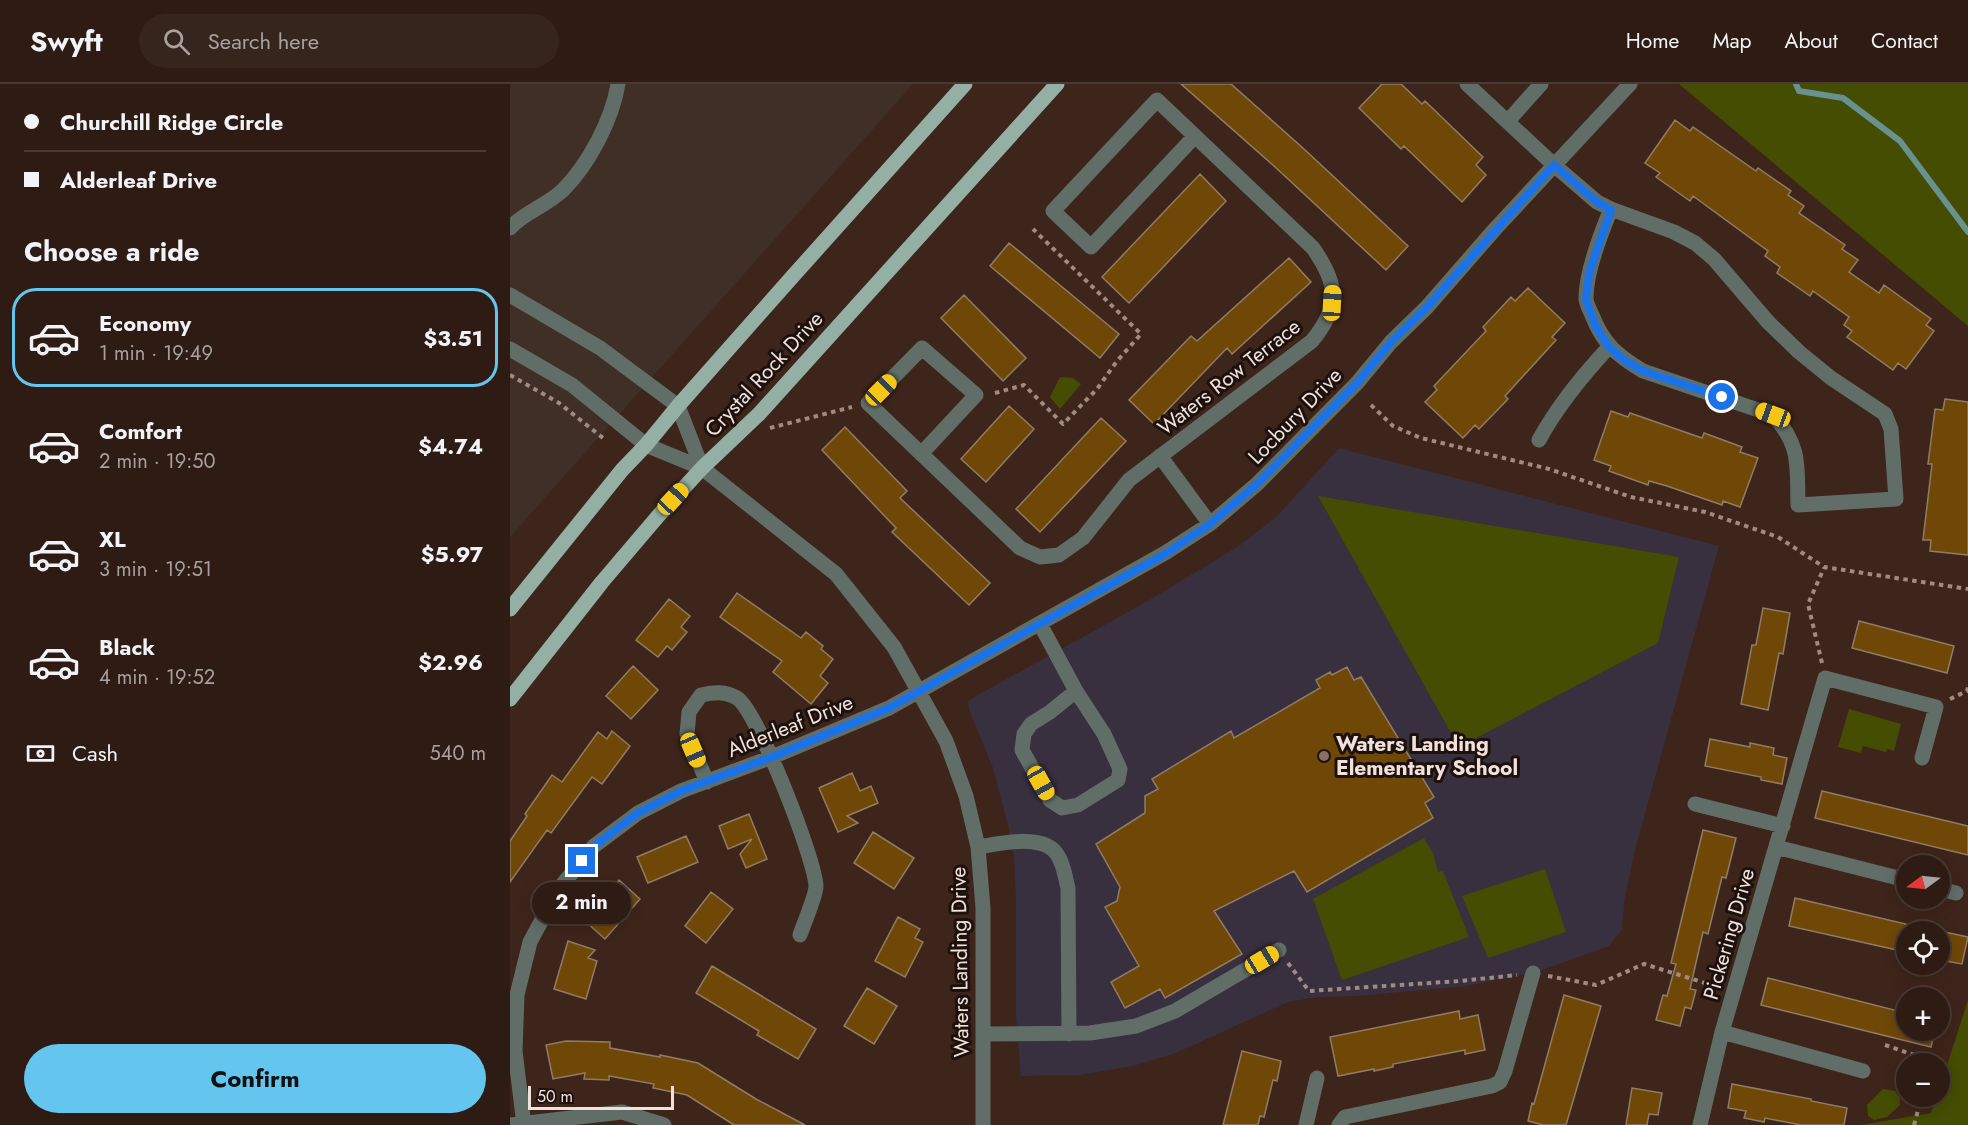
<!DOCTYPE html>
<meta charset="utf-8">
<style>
:root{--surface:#2e1c14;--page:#36251d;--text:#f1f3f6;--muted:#a7a1a0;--line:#493a34;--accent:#64c5ee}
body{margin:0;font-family:Jost,sans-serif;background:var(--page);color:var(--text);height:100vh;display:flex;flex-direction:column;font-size:22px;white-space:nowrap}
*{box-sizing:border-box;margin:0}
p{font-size:20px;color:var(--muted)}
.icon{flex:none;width:33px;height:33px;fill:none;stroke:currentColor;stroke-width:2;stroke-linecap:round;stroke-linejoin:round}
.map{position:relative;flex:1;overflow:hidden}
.side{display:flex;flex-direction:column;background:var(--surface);width:510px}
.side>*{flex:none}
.top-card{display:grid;align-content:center;height:132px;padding:0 24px;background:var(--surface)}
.needle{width:39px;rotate:255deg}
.buttons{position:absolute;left:1386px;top:771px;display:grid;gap:12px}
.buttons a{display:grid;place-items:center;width:54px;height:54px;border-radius:50%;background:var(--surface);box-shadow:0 3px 15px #0003,0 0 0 2px var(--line);font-size:30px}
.scale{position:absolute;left:18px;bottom:15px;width:146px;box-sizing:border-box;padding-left:6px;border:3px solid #f2e1da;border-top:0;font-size:16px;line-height:21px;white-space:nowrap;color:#f2e1da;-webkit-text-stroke:4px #1d110d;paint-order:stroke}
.end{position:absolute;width:27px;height:27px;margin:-14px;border:8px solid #1a73e8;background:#fff;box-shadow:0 0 0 3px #fff}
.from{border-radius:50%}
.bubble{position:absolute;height:42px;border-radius:21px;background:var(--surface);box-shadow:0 3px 15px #0003,0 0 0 2px var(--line);font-size:20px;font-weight:700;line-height:42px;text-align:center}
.car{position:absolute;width:18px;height:36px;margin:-18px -9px;border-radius:8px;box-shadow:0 0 4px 2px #0007;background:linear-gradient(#f5c518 24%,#345 0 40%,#f5c518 0 76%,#345 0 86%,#f5c518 0)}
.top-card b{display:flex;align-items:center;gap:21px;height:57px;font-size:22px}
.top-card b+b{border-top:2px solid var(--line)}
.top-card i{width:15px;height:15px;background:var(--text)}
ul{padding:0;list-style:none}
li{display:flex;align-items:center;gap:18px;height:99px;margin:0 12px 9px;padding:0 12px;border:3px solid transparent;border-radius:24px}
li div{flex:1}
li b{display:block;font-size:22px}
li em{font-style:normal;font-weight:700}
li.current{border-color:var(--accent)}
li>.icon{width:54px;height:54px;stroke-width:1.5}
h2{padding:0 24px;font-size:27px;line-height:72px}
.pay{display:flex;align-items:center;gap:15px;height:66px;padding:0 24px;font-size:22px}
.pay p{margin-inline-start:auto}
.primary-button{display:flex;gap:12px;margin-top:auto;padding:12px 24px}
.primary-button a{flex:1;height:69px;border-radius:36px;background:var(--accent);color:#111;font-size:24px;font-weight:700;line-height:69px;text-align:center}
header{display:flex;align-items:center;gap:36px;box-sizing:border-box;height:84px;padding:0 30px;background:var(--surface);border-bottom:2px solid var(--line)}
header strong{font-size:28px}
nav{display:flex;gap:33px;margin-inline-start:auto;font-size:21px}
.search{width:420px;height:54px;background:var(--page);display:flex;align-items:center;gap:15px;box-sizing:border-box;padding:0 21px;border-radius:33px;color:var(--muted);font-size:22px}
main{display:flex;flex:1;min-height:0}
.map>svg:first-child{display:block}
.commercial{fill:#402f26}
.education{fill:#382f3f}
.green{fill:#444d02}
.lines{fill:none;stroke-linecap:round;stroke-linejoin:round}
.stream{stroke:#689290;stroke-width:6}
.building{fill:#6f4807;stroke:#907c65;stroke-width:1.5}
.path{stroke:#9f8b82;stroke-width:4;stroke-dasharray:4.5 4.5;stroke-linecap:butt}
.minor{stroke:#616e68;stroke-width:15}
.major{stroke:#94b0a4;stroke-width:15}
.route{stroke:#1a73e8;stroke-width:8}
.education-dot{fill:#8d6e63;stroke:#1d110d;stroke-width:2}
.labels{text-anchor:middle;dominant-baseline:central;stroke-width:6;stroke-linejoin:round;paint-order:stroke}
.street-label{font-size:21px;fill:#f2e1da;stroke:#1d110d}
.poi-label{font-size:21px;font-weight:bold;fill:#f2e1da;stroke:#1d110d;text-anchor:start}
</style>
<header>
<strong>Swyft</strong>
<div class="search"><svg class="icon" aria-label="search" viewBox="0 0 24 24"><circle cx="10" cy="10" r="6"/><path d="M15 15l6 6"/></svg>Search here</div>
<nav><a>Home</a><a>Map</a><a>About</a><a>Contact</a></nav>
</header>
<main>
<section class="side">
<div class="top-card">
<b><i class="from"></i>Churchill Ridge Circle</b>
<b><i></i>Alderleaf Drive</b>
</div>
<h2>Choose a ride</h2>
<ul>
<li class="current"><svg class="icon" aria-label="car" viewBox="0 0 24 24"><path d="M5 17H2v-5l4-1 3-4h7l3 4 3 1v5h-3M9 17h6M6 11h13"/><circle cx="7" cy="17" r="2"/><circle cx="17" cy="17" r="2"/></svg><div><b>Economy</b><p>1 min · 19:49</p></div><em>$3.51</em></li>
<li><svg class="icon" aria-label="car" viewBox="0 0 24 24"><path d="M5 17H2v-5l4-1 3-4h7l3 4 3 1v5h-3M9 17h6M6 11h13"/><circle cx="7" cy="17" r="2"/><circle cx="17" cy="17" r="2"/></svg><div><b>Comfort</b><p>2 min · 19:50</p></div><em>$4.74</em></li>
<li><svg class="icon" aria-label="car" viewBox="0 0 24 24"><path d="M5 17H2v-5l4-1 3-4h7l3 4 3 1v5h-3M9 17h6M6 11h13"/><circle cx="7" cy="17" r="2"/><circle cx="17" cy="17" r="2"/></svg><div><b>XL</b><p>3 min · 19:51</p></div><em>$5.97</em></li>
<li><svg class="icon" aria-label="car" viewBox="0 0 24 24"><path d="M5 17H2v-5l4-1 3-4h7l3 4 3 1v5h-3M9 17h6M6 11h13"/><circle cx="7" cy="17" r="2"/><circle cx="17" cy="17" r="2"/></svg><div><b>Black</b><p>4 min · 19:52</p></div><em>$2.96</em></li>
</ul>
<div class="pay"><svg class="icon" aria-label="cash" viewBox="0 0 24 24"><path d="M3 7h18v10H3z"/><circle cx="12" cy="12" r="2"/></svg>Cash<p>540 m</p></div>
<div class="primary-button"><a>Confirm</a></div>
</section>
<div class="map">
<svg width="1458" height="1041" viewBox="0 0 1458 1041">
<rect width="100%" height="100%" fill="#3e251b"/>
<!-- commercial -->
<path class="commercial" d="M 0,0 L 403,0 L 0,453 Z"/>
<!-- education -->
<path class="education" d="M 829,364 L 1209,462 L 1126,762 L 1114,818 L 1112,846 L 1099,862 L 1027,888 L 956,902 L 847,912 L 808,913 L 778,918 L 666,969 L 623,982 L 570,991 L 511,992 L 506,934 L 506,814 L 504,773 L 498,741 L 483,684 L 460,628 L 458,618 L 466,612 L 636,518 L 729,462 L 767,432 Z"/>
<!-- green -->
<path class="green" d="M 1169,0 L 1458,0 L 1458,242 Z
M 550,293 L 563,294 L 571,300 L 550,325 L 540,313 Z
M 808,412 L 1169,473 L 1148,559 L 949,663 Z
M 1339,625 L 1391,640 L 1384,667 L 1377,665 L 1376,668 L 1353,662 L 1351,669 L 1328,663 Z
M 914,754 L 923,769 L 928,788 L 933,787 L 959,853 L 832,896 L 803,815 Z
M 1035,785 L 1056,848 L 978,874 L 952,812 Z
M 1458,916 L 1458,1041 L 1351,1041 L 1421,1029 L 1426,1013 L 1430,1012 L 1430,1003 Z
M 1373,1005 L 1385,1007 L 1390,1014 L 1390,1021 L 1377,1033 L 1364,1036 L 1358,1032 L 1357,1021 Z"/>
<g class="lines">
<!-- stream -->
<path class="stream" d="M 1286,0 L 1289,7 L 1333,14 L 1390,57 L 1458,148"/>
</g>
<!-- building -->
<path class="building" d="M 671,0 L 721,0 L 794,65 L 898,162 L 876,186 L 764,82 Z
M 872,0 L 891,0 L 912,20 L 915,17 L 973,73 L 966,81 L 976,91 L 952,118 L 894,62 L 891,65 L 849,24 Z
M 1165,36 L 1180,47 L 1183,43 L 1246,87 L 1248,84 L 1281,107 L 1278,111 L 1294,122 L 1289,129 L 1335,161 L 1332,165 L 1348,176 L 1339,188 L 1369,209 L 1374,201 L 1421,235 L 1416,241 L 1424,247 L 1396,285 L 1388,279 L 1383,286 L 1337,253 L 1342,247 L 1334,241 L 1339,233 L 1303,207 L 1300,212 L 1267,189 L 1270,183 L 1255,172 L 1258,167 L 1183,112 L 1180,117 L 1146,93 L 1150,89 L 1135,79 Z
M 690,90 L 716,117 L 619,219 L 592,193 Z
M 499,159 L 609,250 L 590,274 L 480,182 Z
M 779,174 L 801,198 L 722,270 L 717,264 L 644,340 L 619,316 L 681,252 L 687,257 Z
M 1018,204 L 1055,239 L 1042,253 L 1046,256 L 995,312 L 998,315 L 969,345 L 965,341 L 953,354 L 915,318 L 927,306 L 924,302 L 976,247 L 973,243 L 1001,213 L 1005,217 Z
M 454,211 L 516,274 L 493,297 L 431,234 Z
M 1435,315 L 1458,318 L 1458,471 L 1420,467 L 1421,456 L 1413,456 L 1422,380 L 1418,380 L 1425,325 L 1433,326 Z
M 499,322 L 524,345 L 476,398 L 451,375 Z
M 1101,327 L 1118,333 L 1120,329 L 1192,354 L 1194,349 L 1232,363 L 1230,368 L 1248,374 L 1230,423 L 1213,417 L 1212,421 L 1157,402 L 1139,397 L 1138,401 L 1099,387 L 1101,382 L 1084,376 Z
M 591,334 L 616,357 L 530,448 L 506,425 Z
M 335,343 L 397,407 L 390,414 L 480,499 L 459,521 L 382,448 L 386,444 L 312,366 Z
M 227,509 L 291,554 L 296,548 L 313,562 L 311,565 L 323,575 L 310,592 L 318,599 L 301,620 L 263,588 L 272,577 L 210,533 Z
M 159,515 L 180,532 L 171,543 L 177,548 L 162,566 L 157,562 L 148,573 L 126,556 Z
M 1253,524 L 1280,529 L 1273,570 L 1269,569 L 1258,626 L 1231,620 L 1242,561 L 1246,561 Z
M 1349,537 L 1444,562 L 1437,589 L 1342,564 Z
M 123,582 L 148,606 L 121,635 L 96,612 Z
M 837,583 L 844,596 L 851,593 L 924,713 L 915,719 L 923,734 L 797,808 L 784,787 L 704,827 L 732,870 L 655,914 L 650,905 L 615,924 L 601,898 L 629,882 L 595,823 L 607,817 L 610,803 L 586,760 L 635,729 L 635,712 L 648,705 L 642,695 L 721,647 L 724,654 L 810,604 L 806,596 L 820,588 L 822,591 Z
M 102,647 L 120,662 L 92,700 L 82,693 L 41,749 L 37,746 L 0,798 L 0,757 L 17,732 L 15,730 L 42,691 L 52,698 L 88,648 L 97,655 Z
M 1200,655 L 1240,663 L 1240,659 L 1264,664 L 1263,671 L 1277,674 L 1272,700 L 1251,696 L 1251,693 L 1195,682 Z
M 342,689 L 350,707 L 361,702 L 368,719 L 337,732 L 348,739 L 328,748 L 309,704 Z
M 1312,707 L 1458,742 L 1458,771 L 1305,734 Z
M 239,730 L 257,775 L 236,784 L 230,770 L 242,755 L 218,765 L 209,742 Z
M 1193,746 L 1226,754 L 1216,794 L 1212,793 L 1198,850 L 1193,848 L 1180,905 L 1186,906 L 1181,925 L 1175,923 L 1170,942 L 1146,936 L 1153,911 L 1157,912 L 1166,880 L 1161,879 Z
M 363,748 L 404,774 L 384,805 L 344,779 Z
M 176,752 L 188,778 L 138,799 L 127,773 Z
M 109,796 L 130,815 L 95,855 L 75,837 L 84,828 L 78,822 L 94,804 L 99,808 Z
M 201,808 L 223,825 L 196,859 L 175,842 Z
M 1285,814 L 1396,840 L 1396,868 L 1279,842 Z
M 388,833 L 410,845 L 405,854 L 413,858 L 395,893 L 365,877 Z
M 1430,847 L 1458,853 L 1452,880 L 1430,876 Z
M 58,857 L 85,866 L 78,874 L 87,877 L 76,915 L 44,905 Z
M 202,882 L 306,945 L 288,975 L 247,951 L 249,947 L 186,909 Z
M 1258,894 L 1396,929 L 1396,946 L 1425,946 L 1421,963 L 1251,921 Z
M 357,904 L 387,922 L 364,960 L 334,942 Z
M 1054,911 L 1091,922 L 1056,1041 L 1033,1041 L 1018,1037 L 1022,1019 L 1024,1020 Z
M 949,927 L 950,935 L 968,931 L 975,966 L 955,970 L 955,966 L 883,980 L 883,983 L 864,987 L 864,985 L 828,992 L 820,953 Z
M 56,957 L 100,958 L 100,964 L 150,973 L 150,971 L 188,979 L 246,1015 L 295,1041 L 224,1041 L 177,1011 L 143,1004 L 144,1000 L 99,992 L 99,996 L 74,995 L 75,989 L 43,995 L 36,961 Z
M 732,967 L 771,977 L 767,997 L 763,996 L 754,1033 L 750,1032 L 748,1041 L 713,1041 Z
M 1222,1000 L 1301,1015 L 1301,1017 L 1337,1024 L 1334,1041 L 1291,1041 L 1255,1034 L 1254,1038 L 1234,1034 L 1236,1027 L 1218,1024 Z
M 1122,1004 L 1152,1009 L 1148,1031 L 1139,1030 L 1137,1041 L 1116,1041 Z"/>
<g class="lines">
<!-- path -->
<path class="path" d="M 0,291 L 49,319 L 93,354
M 485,309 L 514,301 L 553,340 L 587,305 L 607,277 L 631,250 L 523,145
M 861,321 L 883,342 L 911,354 L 1039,385 L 1121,413 L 1195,428 L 1268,453 L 1314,483 L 1458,505
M 260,344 L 342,323
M 1312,579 L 1298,520 L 1314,484
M 1440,615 L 1457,607 L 1458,603
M 778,879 L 799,907 L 950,897 L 1007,891
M 1038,892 L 1086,901 L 1134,880 L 1208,903
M 1375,961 L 1413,974 L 1415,980
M 1404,1041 L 1412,1012"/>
<!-- minor -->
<path class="minor" d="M 957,0 L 1044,81 L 1087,118 L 1101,125 L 1164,148 L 1185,159 L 1204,175 L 1258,238 L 1289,268 L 1321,294 L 1375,330 L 1381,345 L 1386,415 L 1288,421 C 1287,382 1291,361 1263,331 L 1133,287 C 1108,272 1093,260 1082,231 C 1080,226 1076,220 1076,214 C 1076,188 1091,149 1101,125
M 998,37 L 1031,0
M 0,144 C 14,128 38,121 53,106 C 79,80 102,36 108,0
M 0,211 L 90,264 L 168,322 L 192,384
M 0,265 L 62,301 L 136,361 L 192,384 L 326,490 L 384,563 L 436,657 L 456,712 L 468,763 L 473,824 L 473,1041
M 1029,356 C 1048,321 1072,292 1099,263
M 411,370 L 466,311 L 412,264 L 358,319 L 510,464 L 530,473 L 549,471 L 573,454 L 619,396 L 802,257 C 831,222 828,200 803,164 L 647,16 L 543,127 L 581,163 L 685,52
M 650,372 L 700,440
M 530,540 L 566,607 L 594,650 L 610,685 L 608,696 L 568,721 L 552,724 L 540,716 L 512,666 L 514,650 L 521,640 L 540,628 L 566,607
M 197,698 L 177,650 L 179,628 L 191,611 C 204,608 215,607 227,614 C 247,626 306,777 306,803 C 305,814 294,839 290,851
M 1185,720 L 1273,742
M 468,763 C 488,760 536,748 548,772 C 554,781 555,793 558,804 L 559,950
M 1266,763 L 1396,796
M 1430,805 L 1446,809
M 1212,948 L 1353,987
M 474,950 L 580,949 L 626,942 L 665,927 L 769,866
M 0,1041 L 112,1028 L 154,1041
M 14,1041 L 5,967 L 7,911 L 20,858 L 48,806 L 84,762 L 128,729 L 171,707 L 262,673 L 379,624 L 655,469 L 700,440 L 747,400 L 847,299 L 881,258 L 917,223 L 985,145 L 1120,0
M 796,1041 L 807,994
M 829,1041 L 835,1033 L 982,1002 L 990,998 L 995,987 L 1023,889
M 1190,1041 L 1212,948 L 1315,594 L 1426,623 L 1412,674"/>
<!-- major -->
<path class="major" d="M 0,525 L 112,386 L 136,361 L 168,322 L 283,192 L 455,0
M 0,615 L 92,498 L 149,431 L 192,384 L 249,330 L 547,0"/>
</g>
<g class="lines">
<!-- route -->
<path class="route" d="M 72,777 L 84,762 L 128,729 L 171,707 L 262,673 L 379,624 L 655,470 L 700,440 L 747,400 L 847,299 L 881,258 L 917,223 L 1044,81 L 1087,118 L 1101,126 L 1079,189 L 1076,216 L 1086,243 L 1099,263 L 1114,276 L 1133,287 L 1212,313"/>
</g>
<!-- markers -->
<circle class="education-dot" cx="814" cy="672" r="6"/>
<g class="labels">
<!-- street labels -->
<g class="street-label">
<text transform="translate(254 290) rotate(-47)">Crystal Rock Drive</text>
<text transform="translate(719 293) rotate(-38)">Waters Row Terrace</text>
<text transform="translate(785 332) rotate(-46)">Locbury Drive</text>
<text transform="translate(280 642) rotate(-22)">Alderleaf Drive</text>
<text transform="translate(1219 850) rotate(-74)">Pickering Drive</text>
<text transform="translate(450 878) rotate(-91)">Waters Landing Drive</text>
</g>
<!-- poi labels -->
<g class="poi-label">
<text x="826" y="660">Waters Landing<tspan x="826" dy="24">Elementary School</tspan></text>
</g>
</g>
</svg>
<div class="buttons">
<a><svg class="needle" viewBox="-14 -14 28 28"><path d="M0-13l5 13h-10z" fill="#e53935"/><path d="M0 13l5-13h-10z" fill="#a7a1a0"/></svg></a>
<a><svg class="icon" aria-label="locate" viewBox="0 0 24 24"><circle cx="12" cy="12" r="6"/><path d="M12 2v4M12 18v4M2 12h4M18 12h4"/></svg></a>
<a>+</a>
<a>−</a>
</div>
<div class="scale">50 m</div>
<i class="end from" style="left:1212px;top:313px"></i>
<i class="end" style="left:72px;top:777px"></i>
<div class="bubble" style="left:22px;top:798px;width:99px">2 min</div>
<i class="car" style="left:822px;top:219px;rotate:3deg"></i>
<i class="car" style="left:371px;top:306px;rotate:45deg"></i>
<i class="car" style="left:1263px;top:331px;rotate:290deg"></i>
<i class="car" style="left:163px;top:415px;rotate:43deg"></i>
<i class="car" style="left:183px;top:666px;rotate:157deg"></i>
<i class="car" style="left:531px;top:699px;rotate:151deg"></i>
<i class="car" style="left:752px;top:876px;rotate:59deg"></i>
</div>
</main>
